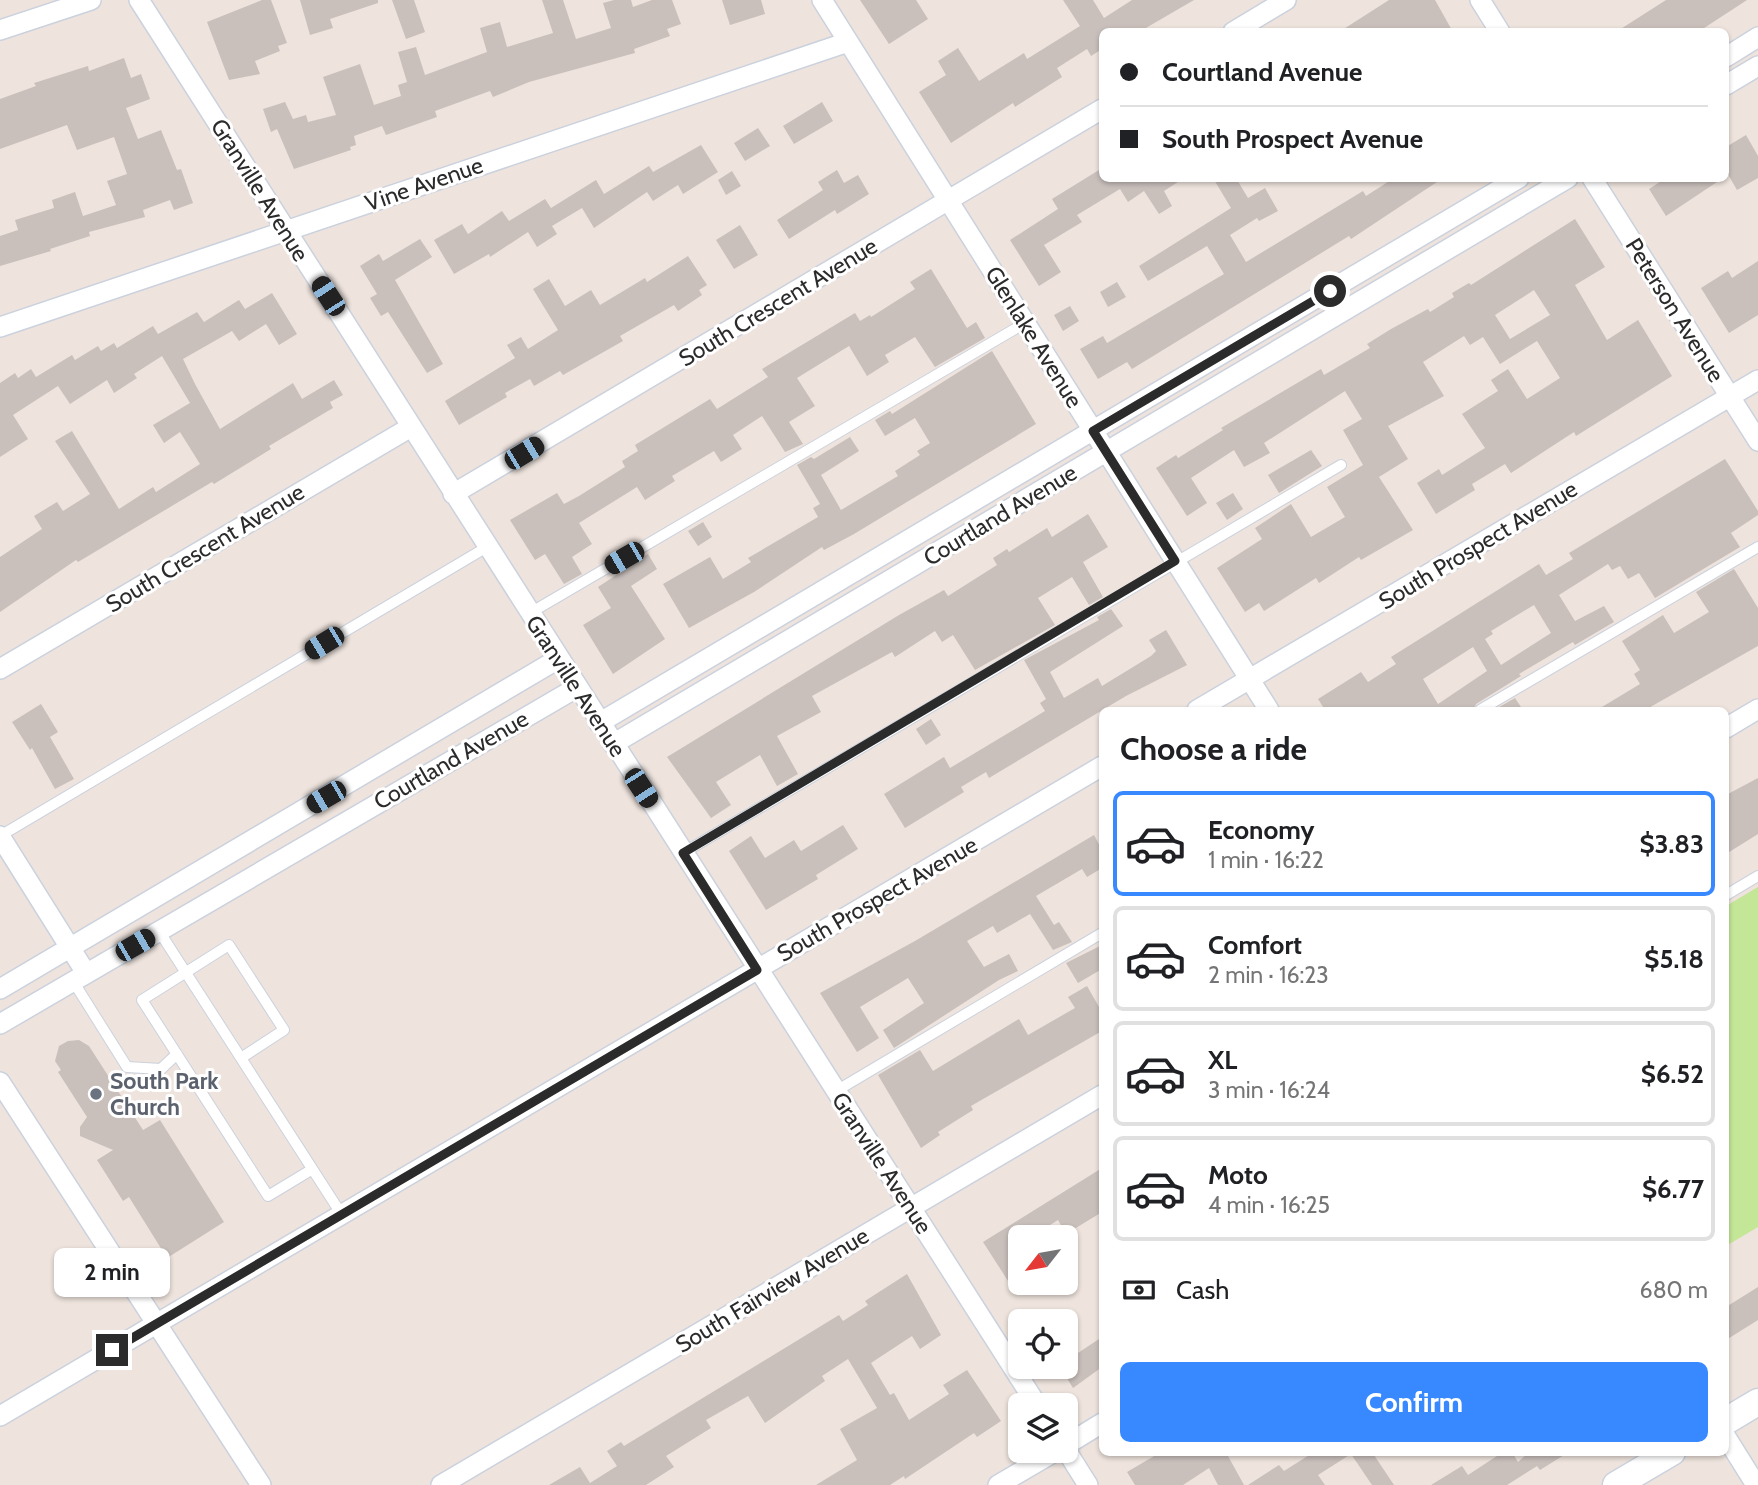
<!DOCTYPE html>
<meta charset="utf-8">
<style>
:root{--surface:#fff;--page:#f2f2f2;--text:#202124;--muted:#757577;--line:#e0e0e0;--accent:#3889ff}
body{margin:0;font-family:Cabin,sans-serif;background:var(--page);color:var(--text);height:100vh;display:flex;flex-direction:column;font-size:26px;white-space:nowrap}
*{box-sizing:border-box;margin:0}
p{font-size:23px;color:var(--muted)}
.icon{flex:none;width:38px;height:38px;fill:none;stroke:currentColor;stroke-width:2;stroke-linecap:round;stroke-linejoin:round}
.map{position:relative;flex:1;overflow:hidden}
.panel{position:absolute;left:1099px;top:707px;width:630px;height:749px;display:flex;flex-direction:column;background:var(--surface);border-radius:10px;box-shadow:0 2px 5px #0004}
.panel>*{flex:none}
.guide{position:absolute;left:1099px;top:28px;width:630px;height:154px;border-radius:10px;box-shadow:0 2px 5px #0004;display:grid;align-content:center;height:154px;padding:0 21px;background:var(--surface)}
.needle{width:46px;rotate:239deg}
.buttons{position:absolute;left:1008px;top:1225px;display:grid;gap:14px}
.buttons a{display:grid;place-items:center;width:70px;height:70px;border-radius:10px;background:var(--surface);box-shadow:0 2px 5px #0004;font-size:35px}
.end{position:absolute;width:32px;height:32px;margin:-16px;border:9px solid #2b2b2b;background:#fff;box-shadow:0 0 0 4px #fff}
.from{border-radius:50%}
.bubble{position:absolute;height:49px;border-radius:10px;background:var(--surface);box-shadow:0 2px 5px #0004;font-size:23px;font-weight:700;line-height:49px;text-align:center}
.car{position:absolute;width:21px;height:42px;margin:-21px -10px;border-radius:9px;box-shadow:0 0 5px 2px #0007;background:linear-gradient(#222 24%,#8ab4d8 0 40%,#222 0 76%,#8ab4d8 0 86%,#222 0)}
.guide b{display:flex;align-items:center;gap:24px;height:66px;font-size:26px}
.guide b+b{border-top:2px solid var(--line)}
.guide i{width:18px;height:18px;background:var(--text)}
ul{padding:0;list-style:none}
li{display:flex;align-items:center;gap:21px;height:105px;margin:0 14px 10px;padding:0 7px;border:4px solid var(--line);border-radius:10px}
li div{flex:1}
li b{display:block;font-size:26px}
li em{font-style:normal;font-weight:700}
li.selected{border-color:var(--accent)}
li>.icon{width:63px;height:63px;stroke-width:1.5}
h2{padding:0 21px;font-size:32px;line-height:84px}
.pay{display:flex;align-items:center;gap:18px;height:77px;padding:0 21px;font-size:26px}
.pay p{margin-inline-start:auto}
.cta{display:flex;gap:14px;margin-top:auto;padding:14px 21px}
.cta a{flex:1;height:80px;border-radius:10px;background:var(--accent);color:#fff;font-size:28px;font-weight:700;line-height:80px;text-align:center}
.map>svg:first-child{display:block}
.green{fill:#c4e697}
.building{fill:#c9c0bc;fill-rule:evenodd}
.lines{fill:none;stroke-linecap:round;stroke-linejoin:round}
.lane-casing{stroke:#cbd2dd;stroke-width:12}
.street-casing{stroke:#cbd2dd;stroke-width:22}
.secondary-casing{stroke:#cbd2dd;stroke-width:29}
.lane{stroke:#fff;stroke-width:10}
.street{stroke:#fff;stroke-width:19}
.secondary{stroke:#fff;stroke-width:26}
.route{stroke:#2b2b2b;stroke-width:9}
.worship-dot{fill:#6b7280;stroke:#fff;stroke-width:2.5}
.labels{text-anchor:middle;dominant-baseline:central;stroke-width:6;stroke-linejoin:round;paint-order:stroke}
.street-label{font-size:23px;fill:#2b2b2b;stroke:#fff}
.worship-label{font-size:23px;font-weight:bold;fill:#5b616d;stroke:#fff;text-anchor:start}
</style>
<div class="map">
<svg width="1758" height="1485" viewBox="0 0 1758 1485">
<rect width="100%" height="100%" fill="#eee3dd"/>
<!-- green -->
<path class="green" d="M 1758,887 L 1758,1227 L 1726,1246 L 1726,906 Z"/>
<!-- building -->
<path class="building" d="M 262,0 L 271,0 L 287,43 L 278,46 L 280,51 L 255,61 L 260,74 L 229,80 L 207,22 Z
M 300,0 L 378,0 L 378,3 L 330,19 L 333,28 L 310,35 Z
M 392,0 L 414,0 L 425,32 L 406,39 Z
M 542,0 L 563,0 L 576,39 L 611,28 L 603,3 L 614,0 L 631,0 L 633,7 L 652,0 L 672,0 L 681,24 L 667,29 L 670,36 L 634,49 L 635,53 L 529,82 L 493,97 L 490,91 L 435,111 L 437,117 L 386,135 L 382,126 L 354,136 L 356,145 L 350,147 L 351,150 L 294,169 L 277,129 L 271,132 L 263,109 L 285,102 L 293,119 L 306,115 L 308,122 L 336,115 L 323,77 L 360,64 L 374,105 L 401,96 L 398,85 L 407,82 L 398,52 L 416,47 L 425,75 L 487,52 L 480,28 L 500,22 L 507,47 L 553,33 Z
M 722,0 L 761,0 L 765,14 L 730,25 Z
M 860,0 L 916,0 L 928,19 L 889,44 Z
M 1063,0 L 1093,0 L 1104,18 L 1132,0 L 1194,0 L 1139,32 L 1102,32 L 1102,49 L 1091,56 L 1087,49 L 1057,68 L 1062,77 L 1015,107 L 1013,103 L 951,143 L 919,92 L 946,75 L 938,61 L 958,48 L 979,81 L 1024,53 L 1027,59 L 1080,26 Z
M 1389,0 L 1435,0 L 1453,32 L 1339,32 Z
M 1666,0 L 1747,0 L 1698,32 L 1616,32 Z
M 124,58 L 131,78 L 141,74 L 150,99 L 126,108 L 138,139 L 161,130 L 177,170 L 181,169 L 193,203 L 174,210 L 170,200 L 143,210 L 145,217 L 89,232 L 90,236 L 50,249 L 51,251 L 0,266 L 0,236 L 18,230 L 15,220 L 54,208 L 52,200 L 75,192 L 83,216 L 116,205 L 107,181 L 127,174 L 114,137 L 77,150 L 67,125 L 0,149 L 0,99 L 36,86 L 34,83 L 88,66 L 89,71 Z
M 822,102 L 833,121 L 794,144 L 783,126 Z
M 758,128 L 770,146 L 745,161 L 734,143 Z
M 1746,135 L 1758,156 L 1758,178 L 1737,190 L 1726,171 L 1726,147 Z
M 701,145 L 718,172 L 683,194 L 678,185 L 653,201 L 647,192 L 594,228 L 582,208 L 552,226 L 557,234 L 537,247 L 528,232 L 490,257 L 489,254 L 454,274 L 434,240 L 462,224 L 468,234 L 502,211 L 509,221 L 545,199 L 551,208 L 596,180 L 604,194 L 649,166 L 653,172 Z
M 837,170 L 844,183 L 858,175 L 869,194 L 837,214 L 835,210 L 789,239 L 777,220 L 823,190 L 818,182 Z
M 1099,170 L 1102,178 L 1184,178 L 1164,191 L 1172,206 L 1159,214 L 1144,191 L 1128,202 L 1120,189 L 1077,215 L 1082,222 L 1044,245 L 1061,272 L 1039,286 L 1010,240 L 1058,209 L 1052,199 Z
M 732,171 L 741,186 L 726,195 L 718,180 Z
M 1213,178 L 1236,178 L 1248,198 L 1265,188 L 1278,211 L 1259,221 L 1257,218 L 1230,235 L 1246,262 L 1363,191 L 1366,196 L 1394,178 L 1443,178 L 1351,239 L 1349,236 L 1132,369 L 1127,362 L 1098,379 L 1080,349 L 1103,336 L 1107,343 L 1224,274 L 1207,246 L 1148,281 L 1139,266 L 1231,208 Z
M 1666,178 L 1723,178 L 1666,216 L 1649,189 Z
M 1575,219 L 1605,267 L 1575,285 L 1607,340 L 1638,320 L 1672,376 L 1576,436 L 1574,432 L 1511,473 L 1505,464 L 1472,484 L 1475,490 L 1436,514 L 1417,483 L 1439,469 L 1442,475 L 1485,448 L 1462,414 L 1498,391 L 1491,380 L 1508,369 L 1527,399 L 1560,378 L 1537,341 L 1500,364 L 1483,337 L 1470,345 L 1464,336 L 1423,362 L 1444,396 L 1388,426 L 1408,459 L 1379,477 L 1413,530 L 1361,560 L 1359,557 L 1319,583 L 1316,578 L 1264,611 L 1259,603 L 1245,612 L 1217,568 L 1262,539 L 1255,528 L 1291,504 L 1311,537 L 1345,517 L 1327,487 L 1363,465 L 1343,430 L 1362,419 L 1345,391 L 1264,443 L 1270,453 L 1244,467 L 1234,450 L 1191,478 L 1207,503 L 1187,516 L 1156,468 L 1176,455 L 1178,458 L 1223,430 L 1221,428 L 1321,369 L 1324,375 L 1370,348 L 1367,344 L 1391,329 L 1428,309 L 1430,312 L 1454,297 L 1452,293 L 1469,283 L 1471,285 ZM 1534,290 L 1550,315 L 1510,339 L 1495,315 Z
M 740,225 L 758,255 L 734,269 L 716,240 Z
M 420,239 L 432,257 L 395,280 L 443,364 L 427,373 L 388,312 L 381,316 L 370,298 L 377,294 L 360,266 L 379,254 L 383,261 Z
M 688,256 L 707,285 L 699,290 L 702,295 L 678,311 L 674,305 L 620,336 L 623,341 L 563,375 L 560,371 L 534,386 L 530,379 L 505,393 L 507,397 L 459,425 L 445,401 L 515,358 L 507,345 L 521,337 L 528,349 L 558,330 L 533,289 L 549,279 L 565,306 L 591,290 L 600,305 L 645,278 L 647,282 Z
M 1758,261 L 1758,315 L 1729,333 L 1701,288 L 1728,271 L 1732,278 Z
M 931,269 L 967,328 L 976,322 L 985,338 L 935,367 L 915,337 L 885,355 L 889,362 L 867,376 L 849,346 L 797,378 L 815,406 L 789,422 L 803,444 L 785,452 L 762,416 L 733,435 L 742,449 L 721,462 L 714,451 L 672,476 L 675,481 L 645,500 L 637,487 L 579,523 L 592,544 L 572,557 L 582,574 L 564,584 L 545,554 L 535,560 L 510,520 L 557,493 L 564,504 L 579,496 L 625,467 L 622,461 L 638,451 L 635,445 L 710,399 L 717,409 L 768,377 L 762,369 L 855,313 L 860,321 L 870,315 L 871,317 L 915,289 L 910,282 Z
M 1117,282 L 1126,297 L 1108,307 L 1100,292 Z
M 272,293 L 297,334 L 279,345 L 266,324 L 239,341 L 232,331 L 183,359 L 195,384 L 220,429 L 293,383 L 302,399 L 334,380 L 343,395 L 330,402 L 333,408 L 269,446 L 271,449 L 214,484 L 212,482 L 78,562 L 76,560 L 0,612 L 0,557 L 42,529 L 34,516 L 57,502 L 63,511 L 90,494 L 55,441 L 72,431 L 119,509 L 153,487 L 156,492 L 200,464 L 180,432 L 164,443 L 153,425 L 190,403 L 162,356 L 134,374 L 137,378 L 114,393 L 107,380 L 70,404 L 58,386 L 13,415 L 28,439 L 0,457 L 0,383 L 15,373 L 18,378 L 31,369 L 36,377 L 72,355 L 75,360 L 98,346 L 101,351 L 114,343 L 117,348 L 153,326 L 158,334 L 197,312 L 204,322 L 239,300 L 245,309 Z
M 1070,306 L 1079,321 L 1063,331 L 1054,315 Z
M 992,351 L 1036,424 L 854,534 L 824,550 L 822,547 L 754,592 L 689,628 L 663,584 L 710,557 L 723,579 L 751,562 L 748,558 L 818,517 L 813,508 L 820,504 L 797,465 L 811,457 L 814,459 L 850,437 L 859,451 L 821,475 L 841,510 L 898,476 L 895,471 L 920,455 L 917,451 L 930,443 L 915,418 L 885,436 L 875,420 L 890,411 L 892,414 Z
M 1311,450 L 1322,466 L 1279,493 L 1268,475 Z
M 1725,459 L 1758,511 L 1758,515 L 1731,533 L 1740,547 L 1655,598 L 1639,573 L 1628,579 L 1620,566 L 1612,570 L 1608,564 L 1559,595 L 1575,621 L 1604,606 L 1614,622 L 1575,645 L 1573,642 L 1519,674 L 1521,676 L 1476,704 L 1473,710 L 1325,710 L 1318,699 L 1361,672 L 1368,682 L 1396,664 L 1391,657 L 1539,564 L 1546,575 L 1573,559 L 1569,553 ZM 1534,605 L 1551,633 L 1501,665 L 1485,639 L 1493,634 L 1491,631 ZM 1473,647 L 1487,671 L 1438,704 L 1423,679 Z
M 1233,493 L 1243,509 L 1227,520 L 1216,503 Z
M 1088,514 L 1108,547 L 1083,562 L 1103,597 L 1089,605 L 1072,577 L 1038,598 L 1055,625 L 975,670 L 953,635 L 942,642 L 935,631 L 895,657 L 892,652 L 812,696 L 821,712 L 777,736 L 798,774 L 777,786 L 760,755 L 716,782 L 731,805 L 711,818 L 667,757 L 899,615 L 944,590 L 948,596 L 997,565 L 993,558 L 1007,549 L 1009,552 L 1047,528 L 1052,537 Z
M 703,522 L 712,537 L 698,546 L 688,531 Z
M 648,554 L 657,569 L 631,586 L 665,639 L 613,674 L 583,625 L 611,608 L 598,587 Z
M 1734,569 L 1758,608 L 1758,646 L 1645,710 L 1597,710 L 1640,684 L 1634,674 L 1640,670 L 1622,641 L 1663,615 L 1674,633 L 1709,612 L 1696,592 Z
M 1111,609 L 1123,626 L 1050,672 L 1064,698 L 1098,678 L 1102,686 L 1151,656 L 1156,651 L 1149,640 L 1166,630 L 1187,665 L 1126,696 L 989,778 L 986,772 L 961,787 L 964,792 L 905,828 L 884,794 L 944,757 L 950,768 L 1045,711 L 1040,703 L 1046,699 L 1024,660 L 1099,620 L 1097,617 Z
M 1515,698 L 1523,710 L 1494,710 Z
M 41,704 L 58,732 L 50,737 L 74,779 L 55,789 L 32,748 L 30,750 L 12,722 Z
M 931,719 L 941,735 L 926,745 L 916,729 Z
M 1758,778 L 1758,834 L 1726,854 L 1726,795 Z
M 843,825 L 858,849 L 816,875 L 818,879 L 766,910 L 729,851 L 751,836 L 765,858 L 794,840 L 801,851 Z
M 1094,835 L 1102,850 L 1102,868 L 1087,877 L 1082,869 L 1036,896 L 1054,925 L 1059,922 L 1072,942 L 1053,950 L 1030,914 L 997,933 L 993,926 L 967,941 L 984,967 L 1009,954 L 1018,971 L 999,980 L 894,1048 L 883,1030 L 924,1003 L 908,978 L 860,1007 L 879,1038 L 857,1052 L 820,993 L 915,941 Z
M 1102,945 L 1102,969 L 1078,983 L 1066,963 Z
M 1087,986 L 1102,1012 L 1102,1031 L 971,1106 L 973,1110 L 938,1132 L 940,1135 L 921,1148 L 878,1075 L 920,1050 L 933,1071 L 1019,1019 L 1028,1035 L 1075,1008 L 1068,997 Z
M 79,1040 L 89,1046 L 143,1130 L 160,1120 L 224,1222 L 167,1258 L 129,1197 L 123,1201 L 97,1160 L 113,1150 L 80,1136 L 80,1127 L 87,1117 L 58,1072 L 61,1070 L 55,1061 L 59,1046 L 68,1041 Z
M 1102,1168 L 1102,1212 L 1066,1234 L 1058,1220 L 1031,1237 L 1020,1237 L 1020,1278 L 1010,1284 L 983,1242 Z
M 907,1274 L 941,1335 L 920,1349 L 912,1336 L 871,1363 L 890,1395 L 894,1393 L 909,1420 L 949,1394 L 943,1385 L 967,1370 L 1001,1421 L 977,1437 L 974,1433 L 905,1479 L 904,1476 L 890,1485 L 816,1485 L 857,1460 L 840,1429 L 877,1408 L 848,1359 L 822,1376 L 825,1381 L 765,1423 L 748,1396 L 706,1420 L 711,1428 L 666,1456 L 674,1467 L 646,1485 L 549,1485 L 580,1467 L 590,1483 L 617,1466 L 607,1451 L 621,1442 L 624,1446 L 839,1315 L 843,1321 L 868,1305 L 865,1301 Z
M 1758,1287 L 1758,1320 L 1726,1340 L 1726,1307 Z
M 1066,1334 L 1078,1353 L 1102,1337 L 1102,1367 L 1073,1388 L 1060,1367 L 1066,1367 Z
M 1161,1452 L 1234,1452 L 1228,1456 L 1244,1485 L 1218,1485 L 1209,1468 L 1183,1485 L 1135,1485 L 1127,1472 Z
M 1314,1452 L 1372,1452 L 1394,1485 L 1372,1485 L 1351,1454 L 1318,1475 L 1325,1485 L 1248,1485 L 1279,1465 L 1284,1471 Z
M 1503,1452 L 1512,1452 L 1518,1462 L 1529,1452 L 1569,1452 L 1540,1470 L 1537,1466 L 1507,1485 L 1431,1485 L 1462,1466 L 1468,1475 Z"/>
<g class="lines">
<!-- lane casing -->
<g class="lane-casing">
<path id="lane" d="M 530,613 L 1025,323
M 1480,710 L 1758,547
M 0,836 L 487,547
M 683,853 L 1341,465
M 1726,895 L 1758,876
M 159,931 L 342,1215
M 73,981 L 127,1067 L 161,1069 L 177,1054
M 241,1058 L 284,1030 L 229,945 L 142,1000 L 268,1196 L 311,1170
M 836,1091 L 1102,933"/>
</g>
<!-- street casing -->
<g class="street-casing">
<path id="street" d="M 139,0 L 1037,1405
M 822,0 L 1269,710
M 1480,0 L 1500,32
M 0,30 L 91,0
M 1233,32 L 1286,0
M 1726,57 L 1758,37
M 1726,85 L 1758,66
M 1592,178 L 1758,441
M 0,327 L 848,42
M 453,494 L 1102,109
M 0,669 L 411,427
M 1197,710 L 1758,380
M 599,723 L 1519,178
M 1726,728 L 1758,709
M 613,744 L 1568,178
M 0,836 L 86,973
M 0,989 L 558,659
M 0,1024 L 576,688
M 0,1082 L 261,1485
M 0,1416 L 1102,766
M 1726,1437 L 1756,1485
M 1066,1445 L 1102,1423
M 1066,1450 L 1088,1485
M 441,1485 L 1102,1095
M 998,1485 L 1056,1451"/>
</g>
<!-- secondary casing -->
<g class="secondary-casing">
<path id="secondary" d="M 1726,1421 L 1758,1402
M 1616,1485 L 1672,1452"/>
</g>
<!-- lane -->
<use href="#lane" class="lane"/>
<!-- street -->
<use href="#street" class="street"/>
<!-- secondary -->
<use href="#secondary" class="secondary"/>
</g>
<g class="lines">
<!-- route -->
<path class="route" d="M 112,1350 L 757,970 L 683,853 L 1175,561 L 1093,431 L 1330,291"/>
</g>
<!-- markers -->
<circle class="worship-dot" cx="96" cy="1094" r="7"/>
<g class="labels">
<!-- street labels -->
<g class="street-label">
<text transform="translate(424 184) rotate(-19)">Vine Avenue</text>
<text transform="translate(260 190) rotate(58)">Granville Avenue</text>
<text transform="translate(778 302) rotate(-31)">South Crescent Avenue</text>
<text transform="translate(1675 310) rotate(58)">Peterson Avenue</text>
<text transform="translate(1034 337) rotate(58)">Glenlake Avenue</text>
<text transform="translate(1000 515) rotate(-31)">Courtland Avenue</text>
<text transform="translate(1478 545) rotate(-31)">South Prospect Avenue</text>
<text transform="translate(205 548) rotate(-31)">South Crescent Avenue</text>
<text transform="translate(576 686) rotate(57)">Granville Avenue</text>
<text transform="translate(451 760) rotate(-30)">Courtland Avenue</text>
<text transform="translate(877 899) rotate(-30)">South Prospect Avenue</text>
<text transform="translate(882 1163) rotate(57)">Granville Avenue</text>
<text transform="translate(772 1290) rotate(-31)">South Fairview Avenue</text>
</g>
<!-- worship labels -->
<g class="worship-label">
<text x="110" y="1081">South Park<tspan x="110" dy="26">Church</tspan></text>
</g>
</g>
</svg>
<div class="buttons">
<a><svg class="needle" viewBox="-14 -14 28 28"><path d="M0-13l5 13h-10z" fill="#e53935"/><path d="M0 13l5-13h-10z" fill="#757577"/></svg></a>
<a><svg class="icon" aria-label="locate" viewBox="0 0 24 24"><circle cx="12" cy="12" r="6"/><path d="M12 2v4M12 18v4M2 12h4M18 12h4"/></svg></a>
<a><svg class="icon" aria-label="layers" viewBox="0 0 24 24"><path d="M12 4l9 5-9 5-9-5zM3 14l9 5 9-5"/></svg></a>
</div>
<i class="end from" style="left:1330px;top:291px"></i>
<i class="end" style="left:112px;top:1350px"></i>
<div class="bubble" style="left:54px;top:1248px;width:116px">2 min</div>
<i class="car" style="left:328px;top:296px;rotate:327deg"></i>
<i class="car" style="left:524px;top:453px;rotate:59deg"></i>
<i class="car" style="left:624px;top:558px;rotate:240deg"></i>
<i class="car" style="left:324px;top:643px;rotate:239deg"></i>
<i class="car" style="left:641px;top:788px;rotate:147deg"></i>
<i class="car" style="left:326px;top:797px;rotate:240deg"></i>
<i class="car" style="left:135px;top:945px;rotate:60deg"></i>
<div class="guide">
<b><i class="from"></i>Courtland Avenue</b>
<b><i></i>South Prospect Avenue</b>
</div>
<section class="panel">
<h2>Choose a ride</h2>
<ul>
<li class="selected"><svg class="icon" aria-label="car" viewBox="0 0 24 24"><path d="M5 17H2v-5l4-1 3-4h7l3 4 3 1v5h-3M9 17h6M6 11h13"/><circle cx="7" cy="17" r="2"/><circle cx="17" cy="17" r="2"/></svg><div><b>Economy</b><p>1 min · 16:22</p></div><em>$3.83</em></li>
<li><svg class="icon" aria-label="car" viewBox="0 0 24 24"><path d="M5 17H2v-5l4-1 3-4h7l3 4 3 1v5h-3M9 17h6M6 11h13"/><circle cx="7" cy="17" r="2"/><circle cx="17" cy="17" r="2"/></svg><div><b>Comfort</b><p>2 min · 16:23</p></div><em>$5.18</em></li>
<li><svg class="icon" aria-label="car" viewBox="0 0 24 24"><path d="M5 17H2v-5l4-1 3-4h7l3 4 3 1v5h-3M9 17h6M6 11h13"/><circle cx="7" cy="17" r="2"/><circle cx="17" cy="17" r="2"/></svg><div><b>XL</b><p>3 min · 16:24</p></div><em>$6.52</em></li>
<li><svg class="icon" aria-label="car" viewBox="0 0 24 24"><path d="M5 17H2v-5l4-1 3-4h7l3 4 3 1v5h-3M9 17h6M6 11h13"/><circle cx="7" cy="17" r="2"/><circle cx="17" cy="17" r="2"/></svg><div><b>Moto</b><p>4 min · 16:25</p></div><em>$6.77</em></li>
</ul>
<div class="pay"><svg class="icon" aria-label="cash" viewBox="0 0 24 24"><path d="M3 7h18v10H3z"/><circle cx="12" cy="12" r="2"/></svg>Cash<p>680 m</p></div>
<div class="cta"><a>Confirm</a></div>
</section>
</div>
